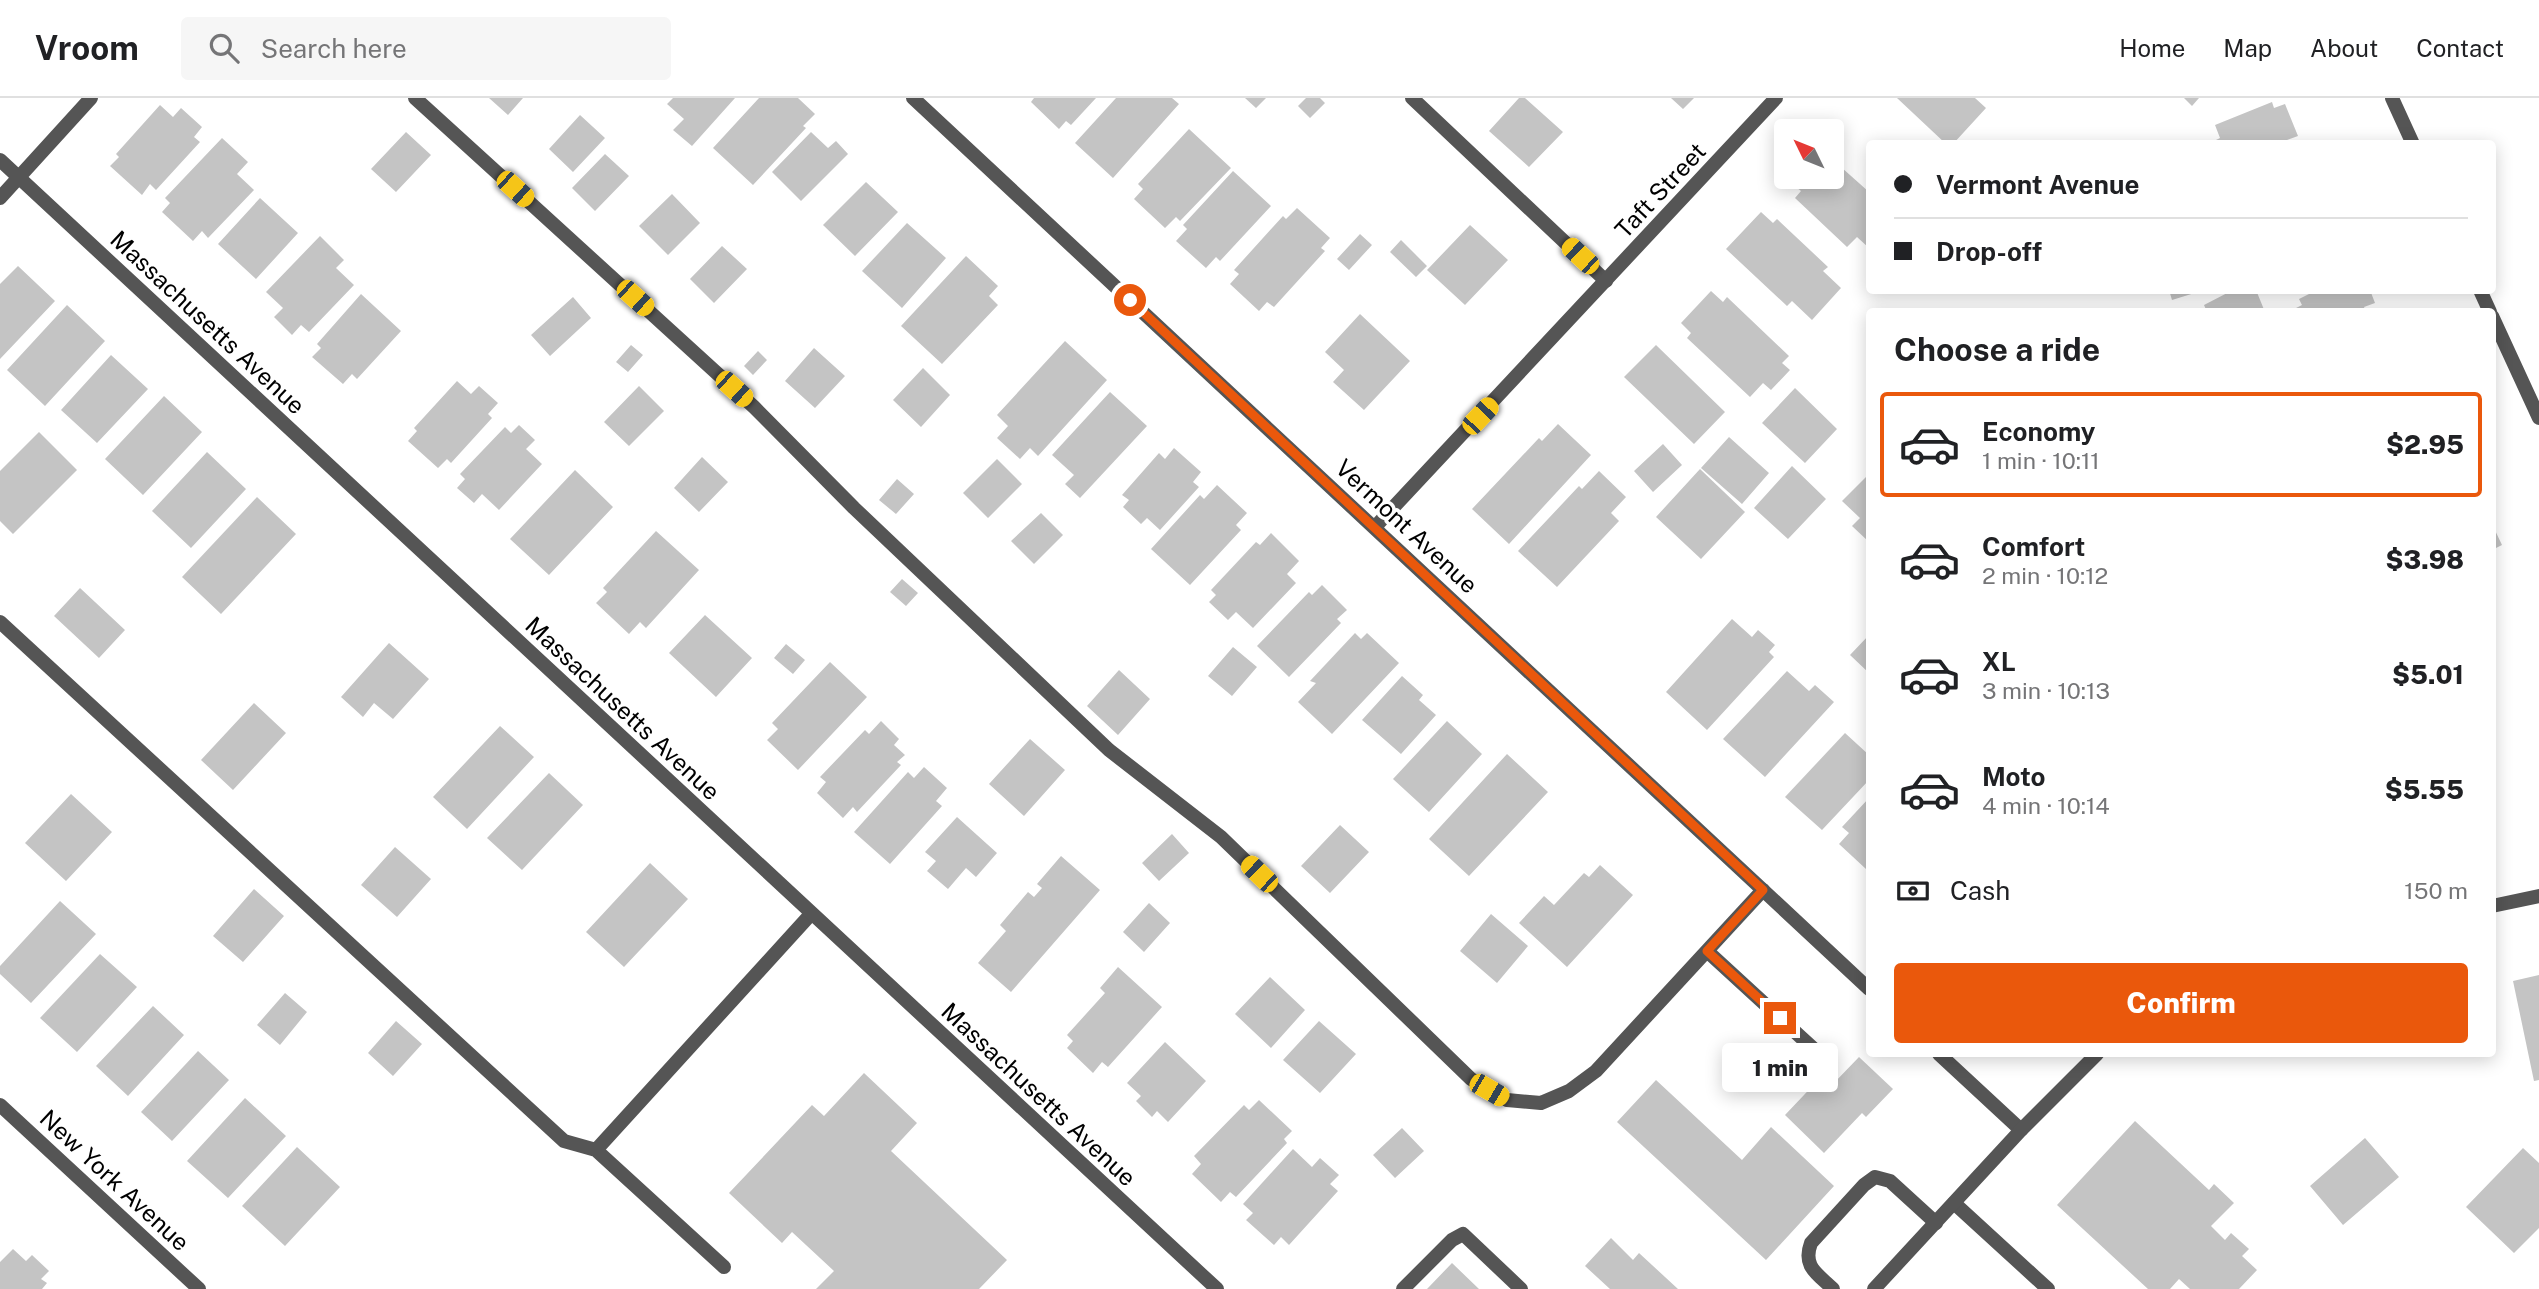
<!DOCTYPE html>
<meta charset="utf-8">
<style>
:root{--surface:#fff;--page:#f6f6f6;--text:#202124;--muted:#757577;--line:#e0e0e0;--accent:#ea580c}
body{margin:0;font-family:"Public Sans",sans-serif;background:var(--page);color:var(--text);height:100vh;display:flex;flex-direction:column;font-size:26px;white-space:nowrap}
*{box-sizing:border-box;margin:0}
p{font-size:23px;color:var(--muted)}
.icon{flex:none;width:38px;height:38px;fill:none;stroke:currentColor;stroke-width:2;stroke-linecap:round;stroke-linejoin:round}
.map{position:relative;flex:1;overflow:hidden}
.side{position:absolute;left:1866px;top:210px;width:630px;height:749px;display:flex;flex-direction:column;background:var(--surface);border-radius:7px;box-shadow:0 4px 18px #0003}
.side>*{flex:none}
.top-card{position:absolute;left:1866px;top:42px;width:630px;height:154px;border-radius:7px;box-shadow:0 4px 18px #0003;display:grid;align-content:center;height:154px;padding:0 28px;background:var(--surface)}
.needle{width:46px;rotate:313deg}
.buttons{position:absolute;left:1774px;top:21px;display:grid;gap:14px}
.buttons a{display:grid;place-items:center;width:70px;height:70px;border-radius:7px;background:var(--surface);box-shadow:0 4px 18px #0003;font-size:35px}
.end{position:absolute;width:32px;height:32px;margin:-16px;border:9px solid #ea580c;background:#fff;box-shadow:0 0 0 4px #fff}
.from{border-radius:50%}
.bubble{position:absolute;height:49px;border-radius:7px;background:var(--surface);box-shadow:0 4px 18px #0003;font-size:23px;font-weight:800;line-height:49px;text-align:center}
.car{position:absolute;width:21px;height:42px;margin:-21px -10px;border-radius:9px;box-shadow:0 0 5px 2px #0007;background:linear-gradient(#f5c518 24%,#345 0 40%,#f5c518 0 76%,#345 0 86%,#f5c518 0)}
.top-card b{display:flex;align-items:center;gap:24px;height:66px;font-size:26px}
.top-card b+b{border-top:2px solid var(--line)}
.top-card i{width:18px;height:18px;background:var(--text)}
ul{padding:0;list-style:none}
li{display:flex;align-items:center;gap:21px;height:105px;margin:0 14px 10px;padding:0 14px;border:4px solid transparent;border-radius:7px}
li div{flex:1}
li b{display:block;font-size:26px}
li em{font-style:normal;font-weight:800}
li.selected{border-color:var(--accent)}
li>.icon{width:63px;height:63px;stroke-width:1.5}
h2{padding:0 28px;font-size:32px;line-height:84px}
.pay{display:flex;align-items:center;gap:18px;height:77px;padding:0 28px;font-size:26px}
.pay p{margin-inline-start:auto}
.primary-button{display:flex;gap:14px;margin-top:auto;padding:14px 28px}
.primary-button a{flex:1;height:80px;border-radius:7px;background:var(--accent);color:#fff;font-size:28px;font-weight:800;line-height:80px;text-align:center}
header{display:flex;align-items:center;gap:42px;box-sizing:border-box;height:98px;padding:0 35px;background:var(--surface);border-bottom:2px solid var(--line)}
header strong{font-size:33px}
nav{display:flex;gap:38px;margin-inline-start:auto;font-size:24px}
.search{width:490px;height:63px;background:var(--page);display:flex;align-items:center;gap:18px;box-sizing:border-box;padding:0 24px;border-radius:7px;color:var(--muted);font-size:26px}
.map>svg:first-child{display:block}
.building{fill:#c4c4c4}
.lines{fill:none;stroke-linecap:round;stroke-linejoin:round}
.service{stroke:#555;stroke-width:14}
.minor{stroke:#555;stroke-width:14}
.tertiary{stroke:#555;stroke-width:14}
.route{stroke:#ea580c;stroke-width:9}
.labels{text-anchor:middle;dominant-baseline:central;stroke-width:7;stroke-linejoin:round;paint-order:stroke}
.street-label{font-size:24px;fill:#000;stroke:#fff}
</style>
<header>
<strong>Vroom</strong>
<div class="search"><svg class="icon" aria-label="search" viewBox="0 0 24 24"><circle cx="10" cy="10" r="6"/><path d="M15 15l6 6"/></svg>Search here</div>
<nav><a>Home</a><a>Map</a><a>About</a><a>Contact</a></nav>
</header>
<div class="map">
<svg width="2539" height="1191" viewBox="0 0 2539 1191">
<rect width="100%" height="100%" fill="#fff"/>
<!-- building -->
<path class="building" d="M 489,0 L 523,0 L 508,17 Z
M 673,0 L 735,0 L 692,48 L 673,32 L 684,21 L 667,6 Z
M 759,0 L 798,0 L 815,16 L 803,28 L 806,30 L 753,87 L 713,50 Z
M 1034,0 L 1096,0 L 1071,27 L 1066,23 L 1059,31 L 1031,4 Z
M 1116,0 L 1172,0 L 1179,6 L 1113,80 L 1075,45 Z
M 1245,0 L 1266,0 L 1256,10 Z
M 1306,0 L 1320,0 L 1325,5 L 1310,20 L 1298,8 Z
M 1519,0 L 1525,0 L 1563,34 L 1529,69 L 1489,33 Z
M 1671,0 L 1694,0 L 1683,11 Z
M 1897,0 L 1975,0 L 1986,10 L 1953,46 L 1946,46 Z
M 2184,0 L 2199,0 L 2192,8 Z
M 2272,4 L 2274,10 L 2285,6 L 2298,38 L 2287,42 L 2289,46 L 2208,46 L 2220,40 L 2215,27 Z
M 160,7 L 173,19 L 181,10 L 202,29 L 194,39 L 200,44 L 156,92 L 150,86 L 142,97 L 110,68 L 119,59 L 116,56 Z
M 580,17 L 605,40 L 573,74 L 549,51 Z
M 1189,31 L 1231,70 L 1180,123 L 1176,119 L 1165,130 L 1134,101 L 1143,91 L 1138,86 Z
M 406,34 L 431,57 L 396,94 L 371,71 Z
M 811,34 L 828,50 L 836,43 L 848,56 L 801,103 L 772,74 Z
M 222,40 L 248,64 L 237,76 L 254,92 L 208,140 L 202,133 L 193,143 L 162,114 L 170,105 L 165,100 Z
M 605,56 L 629,78 L 595,113 L 572,90 Z
M 1832,61 L 1869,94 L 1869,150 L 1857,139 L 1847,149 L 1795,100 L 1801,93 L 1791,85 L 1797,79 L 1832,79 Z
M 1233,73 L 1271,108 L 1220,163 L 1216,159 L 1206,170 L 1176,143 L 1187,131 L 1183,127 Z
M 866,84 L 898,114 L 855,158 L 823,127 Z
M 672,96 L 700,125 L 668,157 L 639,128 Z
M 260,100 L 298,135 L 256,181 L 218,146 Z
M 1297,110 L 1330,140 L 1321,150 L 1325,153 L 1274,209 L 1267,204 L 1259,213 L 1230,186 L 1239,176 L 1234,172 L 1283,118 L 1286,121 Z
M 1761,114 L 1773,125 L 1777,121 L 1828,169 L 1823,173 L 1841,190 L 1812,222 L 1792,203 L 1787,208 L 1726,151 Z
M 907,125 L 946,160 L 902,210 L 862,173 Z
M 1470,127 L 1508,162 L 1465,207 L 1427,172 Z
M 1360,136 L 1372,147 L 1349,172 L 1337,161 Z
M 320,138 L 344,162 L 336,170 L 354,187 L 309,234 L 301,227 L 292,237 L 274,219 L 283,210 L 266,194 Z
M 1401,142 L 1427,168 L 1416,179 L 1390,154 Z
M 722,148 L 747,171 L 714,205 L 690,181 Z
M 966,158 L 998,188 L 989,198 L 998,207 L 942,266 L 901,228 Z
M 18,168 L 55,203 L 0,261 L 0,186 Z
M 2169,192 L 2201,192 L 2201,193 L 2172,202 Z
M 2233,192 L 2256,192 L 2265,214 L 2207,214 L 2204,207 Z
M 2317,192 L 2370,192 L 2375,205 L 2364,209 L 2366,214 L 2288,214 L 2302,207 L 2299,201 Z
M 1711,193 L 1723,204 L 1727,199 L 1789,258 L 1782,265 L 1790,272 L 1771,292 L 1763,285 L 1750,299 L 1687,240 L 1691,235 L 1681,225 Z
M 361,196 L 401,233 L 357,281 L 352,276 L 343,286 L 312,259 L 321,250 L 317,246 Z
M 573,199 L 591,220 L 550,258 L 531,237 Z
M 67,207 L 105,243 L 45,308 L 7,272 Z
M 1360,216 L 1410,263 L 1364,312 L 1333,284 L 1344,272 L 1325,254 Z
M 1065,243 L 1107,282 L 1038,358 L 1030,350 L 1020,361 L 997,340 L 1008,328 L 997,317 Z
M 631,247 L 643,257 L 628,274 L 616,264 Z
M 1656,247 L 1725,314 L 1694,346 L 1624,279 Z
M 814,250 L 845,278 L 815,310 L 785,283 Z
M 758,253 L 767,262 L 753,277 L 744,268 Z
M 111,257 L 148,291 L 97,345 L 61,312 Z
M 923,270 L 950,297 L 921,329 L 893,302 Z
M 457,283 L 471,296 L 479,288 L 498,305 L 488,316 L 492,320 L 451,365 L 447,361 L 438,370 L 408,343 L 417,333 L 414,330 Z
M 639,288 L 664,313 L 629,348 L 604,324 Z
M 1795,290 L 1837,331 L 1805,365 L 1762,325 Z
M 1110,294 L 1147,328 L 1080,400 L 1065,386 L 1074,377 L 1052,357 Z
M 164,298 L 202,334 L 143,397 L 105,361 Z
M 1558,326 L 1591,357 L 1509,446 L 1472,411 L 1539,340 L 1542,343 Z
M 519,327 L 535,342 L 526,351 L 542,366 L 499,412 L 482,396 L 474,405 L 457,390 L 465,381 L 460,376 L 505,329 L 511,335 Z
M 39,334 L 77,372 L 13,436 L 0,423 L 0,373 Z
M 1729,339 L 1769,375 L 1742,406 L 1701,370 Z
M 1663,346 L 1682,367 L 1653,394 L 1634,373 Z
M 1174,350 L 1201,374 L 1193,384 L 1199,389 L 1160,432 L 1147,420 L 1141,426 L 1123,409 L 1129,402 L 1122,397 L 1159,355 L 1165,361 Z
M 207,354 L 246,391 L 191,450 L 152,413 Z
M 702,359 L 728,384 L 699,414 L 674,390 Z
M 997,361 L 1022,386 L 988,420 L 963,395 Z
M 1792,368 L 1826,401 L 1788,441 L 1754,410 Z
M 1700,371 L 1745,414 L 1701,461 L 1656,419 Z
M 575,372 L 613,409 L 549,477 L 510,441 Z
M 1599,373 L 1626,399 L 1611,415 L 1619,423 L 1557,489 L 1518,453 L 1579,388 L 1582,391 Z
M 1869,376 L 1869,444 L 1852,428 L 1860,420 L 1842,403 Z
M 897,381 L 914,396 L 896,416 L 879,402 Z
M 1217,387 L 1247,415 L 1236,427 L 1241,432 L 1190,487 L 1151,451 L 1200,397 L 1204,401 Z
M 257,399 L 296,436 L 221,516 L 182,479 Z
M 1041,415 L 1063,437 L 1034,466 L 1011,443 Z
M 2492,426 L 2502,447 L 2492,452 Z
M 656,433 L 699,472 L 646,530 L 640,524 L 629,536 L 596,505 L 607,494 L 603,490 Z
M 1271,435 L 1299,463 L 1287,476 L 1296,485 L 1253,530 L 1236,514 L 1228,522 L 1209,504 L 1216,497 L 1211,492 L 1256,444 L 1260,447 Z
M 902,481 L 918,495 L 906,508 L 890,494 Z
M 1322,487 L 1347,512 L 1337,521 L 1341,525 L 1289,579 L 1257,548 L 1309,494 L 1312,497 Z
M 80,490 L 125,532 L 99,560 L 54,518 Z
M 705,517 L 752,560 L 716,599 L 669,555 Z
M 1732,521 L 1752,539 L 1758,532 L 1775,547 L 1769,554 L 1774,559 L 1707,632 L 1666,594 Z
M 1355,535 L 1361,541 L 1367,535 L 1399,565 L 1332,636 L 1298,604 L 1316,585 L 1310,583 Z
M 1869,537 L 1869,575 L 1850,557 Z
M 389,545 L 429,581 L 393,621 L 374,605 L 363,619 L 341,599 Z
M 786,546 L 805,562 L 793,576 L 774,560 Z
M 1233,549 L 1257,569 L 1232,598 L 1208,578 Z
M 830,564 L 867,599 L 798,672 L 767,642 L 778,631 L 772,625 Z
M 1119,572 L 1150,601 L 1118,637 L 1087,608 Z
M 1787,573 L 1809,593 L 1815,587 L 1834,604 L 1765,679 L 1723,641 Z
M 1402,578 L 1423,597 L 1419,602 L 1436,617 L 1401,656 L 1362,622 Z
M 254,605 L 286,635 L 233,692 L 201,662 Z
M 881,623 L 899,641 L 894,647 L 905,657 L 897,664 L 901,667 L 857,714 L 853,709 L 843,720 L 817,695 L 826,684 L 820,679 L 865,632 L 869,636 Z
M 1447,623 L 1482,656 L 1429,714 L 1393,681 Z
M 500,628 L 534,659 L 467,731 L 433,699 Z
M 1845,635 L 1869,657 L 1869,682 L 1822,732 L 1785,699 Z
M 1030,641 L 1065,672 L 1024,718 L 989,686 Z
M 1507,656 L 1548,694 L 1469,778 L 1429,741 Z
M 924,669 L 947,690 L 936,703 L 942,708 L 890,766 L 854,734 L 908,674 L 914,680 Z
M 549,675 L 583,707 L 522,772 L 487,740 Z
M 71,696 L 112,734 L 66,783 L 25,745 Z
M 1869,700 L 1869,768 L 1866,771 L 1839,746 L 1849,735 L 1842,729 Z
M 957,719 L 997,755 L 976,779 L 966,770 L 948,791 L 927,773 L 936,763 L 925,754 Z
M 1340,727 L 1369,754 L 1330,795 L 1301,768 Z
M 1172,736 L 1189,755 L 1159,783 L 1142,765 Z
M 395,749 L 431,781 L 397,819 L 361,787 Z
M 1061,758 L 1100,792 L 1011,894 L 978,865 L 1006,833 L 1000,827 L 1028,794 L 1034,799 L 1042,790 L 1037,786 Z
M 650,765 L 688,801 L 624,869 L 586,834 Z
M 1600,767 L 1633,797 L 1567,869 L 1519,825 L 1544,798 L 1554,807 L 1584,775 L 1589,779 Z
M 254,791 L 284,818 L 243,864 L 213,838 Z
M 60,803 L 96,836 L 31,905 L 0,876 L 0,868 Z
M 1149,805 L 1170,825 L 1144,854 L 1123,834 Z
M 1491,816 L 1528,848 L 1497,885 L 1460,853 Z
M 100,856 L 137,889 L 77,954 L 40,920 Z
M 1118,869 L 1162,909 L 1108,969 L 1102,964 L 1093,975 L 1067,950 L 1073,943 L 1067,937 L 1105,895 L 1100,890 Z
M 2539,877 L 2539,982 L 2534,983 L 2513,883 Z
M 1270,879 L 1305,912 L 1271,950 L 1235,916 Z
M 285,895 L 307,914 L 280,947 L 257,927 Z
M 153,908 L 184,937 L 128,998 L 96,968 Z
M 396,923 L 422,946 L 393,978 L 368,955 Z
M 1319,923 L 1356,956 L 1320,995 L 1283,962 Z
M 1165,944 L 1206,983 L 1168,1024 L 1157,1013 L 1152,1019 L 1136,1003 L 1141,998 L 1127,985 Z
M 198,953 L 229,982 L 172,1043 L 141,1014 Z
M 1859,959 L 1893,991 L 1866,1019 L 1862,1015 L 1824,1055 L 1785,1017 L 1822,978 L 1832,987 Z
M 864,975 L 917,1025 L 891,1053 L 1007,1162 L 979,1191 L 816,1191 L 834,1173 L 792,1134 L 782,1145 L 729,1095 L 812,1007 L 824,1018 Z
M 1656,982 L 1742,1062 L 1771,1029 L 1834,1088 L 1766,1162 L 1617,1024 Z
M 245,1000 L 286,1038 L 228,1100 L 187,1063 Z
M 1259,1002 L 1292,1033 L 1284,1041 L 1287,1045 L 1236,1099 L 1230,1094 L 1221,1104 L 1192,1076 L 1201,1066 L 1194,1058 L 1244,1007 L 1249,1012 Z
M 2135,1023 L 2209,1092 L 2214,1086 L 2234,1105 L 2211,1128 L 2225,1142 L 2231,1135 L 2249,1151 L 2242,1158 L 2257,1172 L 2239,1191 L 2190,1191 L 2179,1181 L 2170,1191 L 2148,1191 L 2057,1107 Z
M 1402,1030 L 1424,1053 L 1395,1080 L 1373,1057 Z
M 2365,1040 L 2399,1079 L 2343,1127 L 2310,1088 Z
M 297,1049 L 340,1089 L 285,1148 L 242,1108 Z
M 2523,1050 L 2539,1065 L 2539,1130 L 2514,1155 L 2466,1109 Z
M 1293,1051 L 1312,1069 L 1320,1060 L 1339,1077 L 1330,1086 L 1338,1093 L 1289,1147 L 1281,1139 L 1274,1147 L 1246,1122 L 1253,1115 L 1243,1106 Z
M 1611,1140 L 1633,1162 L 1639,1155 L 1678,1191 L 1610,1191 L 1585,1168 Z
M 13,1151 L 26,1163 L 32,1157 L 49,1173 L 41,1181 L 47,1185 L 42,1191 L 0,1191 L 0,1164 Z
M 1452,1165 L 1479,1191 L 1427,1191 Z"/>
<g class="lines">
<!-- service -->
<path class="service" d="M 415,0 L 754,309 L 854,410 L 1109,652 L 1221,739 L 1471,981 L 1507,1002 L 1541,1005 L 1569,993 L 1596,973 L 1763,792
M 1412,0 L 1606,183
M 0,524 L 564,1043 L 596,1052
M 1707,853 L 1817,954
M 724,1169 L 596,1052 L 811,816
M 1403,1191 L 1452,1142 L 1463,1136 L 1521,1191
M 1833,1191 C 1818,1176 1802,1169 1811,1145 L 1864,1087 L 1875,1079 L 1890,1083 L 1936,1125"/>
<!-- minor -->
<path class="minor" d="M 913,0 L 1869,891
M 2392,0 L 2413,46
M 0,62 L 1217,1191
M 0,100 L 91,0
M 2480,192 L 2490,214
M 2492,218 L 2539,320
M 1375,429 L 1776,0
M 1939,956 L 2021,1032
M 0,1007 L 199,1191
M 1954,1105 L 2048,1191"/>
<!-- tertiary -->
<path class="tertiary" d="M 2492,808 L 2539,798
M 1874,1191 L 2021,1032 L 2097,956"/>
</g>
<g class="lines">
<!-- route -->
<path class="route" d="M 1130,202 L 1763,792 L 1707,853 L 1780,920"/>
</g>
<g class="labels">
<!-- street labels -->
<g class="street-label">
<text transform="translate(1660 92) rotate(-47)">Taft Street</text>
<text transform="translate(208 224) rotate(43)">Massachusetts Avenue</text>
<text transform="translate(1407 428) rotate(43)">Vermont Avenue</text>
<text transform="translate(623 610) rotate(43)">Massachusetts Avenue</text>
<text transform="translate(1039 996) rotate(43)">Massachusetts Avenue</text>
<text transform="translate(115 1082) rotate(43)">New York Avenue</text>
</g>
</g>
</svg>
<div class="buttons">
<a><svg class="needle" viewBox="-14 -14 28 28"><path d="M0-13l5 13h-10z" fill="#e53935"/><path d="M0 13l5-13h-10z" fill="#757577"/></svg></a>
</div>
<i class="end from" style="left:1130px;top:202px"></i>
<i class="end" style="left:1780px;top:920px"></i>
<div class="bubble" style="left:1722px;top:945px;width:116px">1 min</div>
<i class="car" style="left:515px;top:91px;rotate:132deg"></i>
<i class="car" style="left:1580px;top:158px;rotate:313deg"></i>
<i class="car" style="left:635px;top:200px;rotate:132deg"></i>
<i class="car" style="left:734px;top:291px;rotate:132deg"></i>
<i class="car" style="left:1480px;top:318px;rotate:43deg"></i>
<i class="car" style="left:1259px;top:776px;rotate:314deg"></i>
<i class="car" style="left:1489px;top:992px;rotate:120deg"></i>
<div class="top-card">
<b><i class="from"></i>Vermont Avenue</b>
<b><i></i>Drop-off</b>
</div>
<section class="side">
<h2>Choose a ride</h2>
<ul>
<li class="selected"><svg class="icon" aria-label="car" viewBox="0 0 24 24"><path d="M5 17H2v-5l4-1 3-4h7l3 4 3 1v5h-3M9 17h6M6 11h13"/><circle cx="7" cy="17" r="2"/><circle cx="17" cy="17" r="2"/></svg><div><b>Economy</b><p>1 min · 10:11</p></div><em>$2.95</em></li>
<li><svg class="icon" aria-label="car" viewBox="0 0 24 24"><path d="M5 17H2v-5l4-1 3-4h7l3 4 3 1v5h-3M9 17h6M6 11h13"/><circle cx="7" cy="17" r="2"/><circle cx="17" cy="17" r="2"/></svg><div><b>Comfort</b><p>2 min · 10:12</p></div><em>$3.98</em></li>
<li><svg class="icon" aria-label="car" viewBox="0 0 24 24"><path d="M5 17H2v-5l4-1 3-4h7l3 4 3 1v5h-3M9 17h6M6 11h13"/><circle cx="7" cy="17" r="2"/><circle cx="17" cy="17" r="2"/></svg><div><b>XL</b><p>3 min · 10:13</p></div><em>$5.01</em></li>
<li><svg class="icon" aria-label="car" viewBox="0 0 24 24"><path d="M5 17H2v-5l4-1 3-4h7l3 4 3 1v5h-3M9 17h6M6 11h13"/><circle cx="7" cy="17" r="2"/><circle cx="17" cy="17" r="2"/></svg><div><b>Moto</b><p>4 min · 10:14</p></div><em>$5.55</em></li>
</ul>
<div class="pay"><svg class="icon" aria-label="cash" viewBox="0 0 24 24"><path d="M3 7h18v10H3z"/><circle cx="12" cy="12" r="2"/></svg>Cash<p>150 m</p></div>
<div class="primary-button"><a>Confirm</a></div>
</section>
</div>
